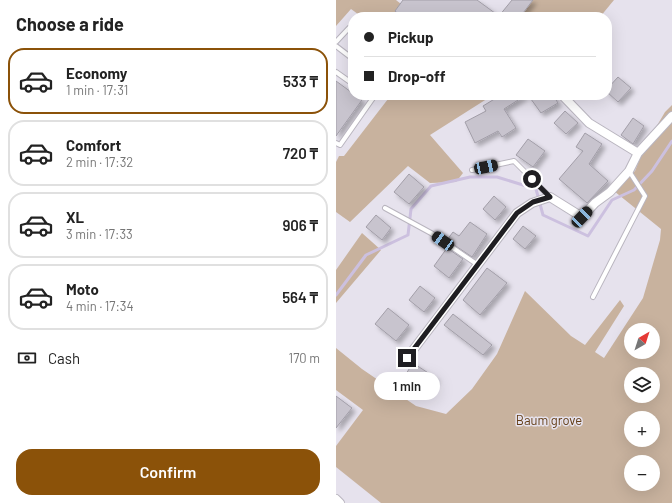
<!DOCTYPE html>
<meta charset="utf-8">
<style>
:root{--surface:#fff;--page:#f6f6f6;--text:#222;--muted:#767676;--line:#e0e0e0;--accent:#8b5209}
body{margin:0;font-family:Barlow,sans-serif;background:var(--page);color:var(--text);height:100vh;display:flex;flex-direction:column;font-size:15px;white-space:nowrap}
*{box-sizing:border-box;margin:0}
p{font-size:13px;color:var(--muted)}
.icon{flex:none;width:22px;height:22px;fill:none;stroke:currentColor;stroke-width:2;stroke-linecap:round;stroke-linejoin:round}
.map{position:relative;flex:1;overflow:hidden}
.panel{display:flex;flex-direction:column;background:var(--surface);width:336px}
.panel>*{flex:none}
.top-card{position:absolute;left:12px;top:12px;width:264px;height:88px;border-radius:16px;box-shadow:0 4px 16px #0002;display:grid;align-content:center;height:88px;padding:0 16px;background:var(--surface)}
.needle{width:26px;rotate:39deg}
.controls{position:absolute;left:288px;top:323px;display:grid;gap:8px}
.controls a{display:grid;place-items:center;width:36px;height:36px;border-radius:50%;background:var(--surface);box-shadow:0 4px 16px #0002;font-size:20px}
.end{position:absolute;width:18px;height:18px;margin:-9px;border:5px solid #1f1e22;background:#fff;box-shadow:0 0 0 2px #fff}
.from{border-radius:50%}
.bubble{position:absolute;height:28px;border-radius:14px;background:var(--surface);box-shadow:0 4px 16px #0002;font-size:13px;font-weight:600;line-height:28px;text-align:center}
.car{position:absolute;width:12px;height:24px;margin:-12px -6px;border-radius:5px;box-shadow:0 0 3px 1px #0007;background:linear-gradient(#222 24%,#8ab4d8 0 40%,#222 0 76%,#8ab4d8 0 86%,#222 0)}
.top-card b{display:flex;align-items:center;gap:14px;height:38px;font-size:15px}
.top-card b+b{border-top:1px solid var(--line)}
.top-card i{width:10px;height:10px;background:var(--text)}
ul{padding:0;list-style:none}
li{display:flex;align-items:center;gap:12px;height:66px;margin:0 8px 6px;padding:0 8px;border:2px solid var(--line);border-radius:16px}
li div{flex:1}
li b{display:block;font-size:15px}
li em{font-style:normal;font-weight:600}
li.selected{border-color:var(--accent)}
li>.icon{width:36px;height:36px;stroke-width:1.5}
h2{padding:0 16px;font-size:18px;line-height:48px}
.pay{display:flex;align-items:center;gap:10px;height:44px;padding:0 16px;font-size:15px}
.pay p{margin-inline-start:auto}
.action{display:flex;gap:8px;margin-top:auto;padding:8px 16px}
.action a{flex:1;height:46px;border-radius:16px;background:var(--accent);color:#fff;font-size:16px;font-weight:600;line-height:46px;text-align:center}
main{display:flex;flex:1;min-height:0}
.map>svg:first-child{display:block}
.green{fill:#c8b29e;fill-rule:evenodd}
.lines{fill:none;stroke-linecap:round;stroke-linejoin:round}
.stream{stroke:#ccc0df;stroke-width:3}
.building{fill:#c8c4ce;stroke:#a29ea8;filter:url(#shadow)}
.service-casing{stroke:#b9b5bf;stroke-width:6}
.minor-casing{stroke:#b9b5bf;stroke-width:10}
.service{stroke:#fff;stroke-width:4}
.minor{stroke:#fff;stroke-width:8}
.route{stroke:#1f1e22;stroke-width:5}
.labels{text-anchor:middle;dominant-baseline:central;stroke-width:3;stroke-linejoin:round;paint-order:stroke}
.park-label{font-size:13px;fill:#633d15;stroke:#e6e2ed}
</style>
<main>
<section class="panel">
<h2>Choose a ride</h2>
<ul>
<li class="selected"><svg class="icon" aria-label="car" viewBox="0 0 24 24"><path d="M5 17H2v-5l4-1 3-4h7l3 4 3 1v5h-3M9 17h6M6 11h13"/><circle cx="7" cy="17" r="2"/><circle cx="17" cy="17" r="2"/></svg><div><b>Economy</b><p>1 min · 17:31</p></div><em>533 ₸</em></li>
<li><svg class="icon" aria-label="car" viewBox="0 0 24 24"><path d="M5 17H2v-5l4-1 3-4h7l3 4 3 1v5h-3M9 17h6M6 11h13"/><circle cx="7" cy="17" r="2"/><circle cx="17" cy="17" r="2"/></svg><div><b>Comfort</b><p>2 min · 17:32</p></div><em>720 ₸</em></li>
<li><svg class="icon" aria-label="car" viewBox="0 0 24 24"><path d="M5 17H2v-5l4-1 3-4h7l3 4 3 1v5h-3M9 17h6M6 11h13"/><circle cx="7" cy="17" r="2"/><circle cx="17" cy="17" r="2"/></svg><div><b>XL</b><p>3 min · 17:33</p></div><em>906 ₸</em></li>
<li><svg class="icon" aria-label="car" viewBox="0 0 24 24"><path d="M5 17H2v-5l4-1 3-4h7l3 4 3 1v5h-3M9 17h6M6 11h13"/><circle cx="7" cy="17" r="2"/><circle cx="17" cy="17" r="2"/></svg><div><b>Moto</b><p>4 min · 17:34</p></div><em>564 ₸</em></li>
</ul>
<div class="pay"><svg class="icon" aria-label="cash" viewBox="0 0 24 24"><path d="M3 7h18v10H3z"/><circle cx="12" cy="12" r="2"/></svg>Cash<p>170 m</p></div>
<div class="action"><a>Confirm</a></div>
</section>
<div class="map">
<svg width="336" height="503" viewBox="0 0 336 503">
<defs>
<filter id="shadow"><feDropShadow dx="3.5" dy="3.5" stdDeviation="2" flood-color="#0004"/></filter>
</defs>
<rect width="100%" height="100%" fill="#e6e2ed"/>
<!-- green -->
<path class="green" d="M 0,0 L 60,0 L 65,4 L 59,11 L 66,17 L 26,17 L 15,9 L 0,26 Z
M 197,0 L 278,0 L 264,17 L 184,17 Z
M 50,95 L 157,95 L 94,135 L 127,173 L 120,182 L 94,183 L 72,166 L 14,222 L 0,212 L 0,162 L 3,156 L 8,156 L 52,99 Z
M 336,105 L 336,503 L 45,503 L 0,467 L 0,446 L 27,410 L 0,390 L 0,348 L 26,369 L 80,406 L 110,414 L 136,389 L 161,354 L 189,291 L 235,336 L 249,345 L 284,300 L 288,306 L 259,352 L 268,358 L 307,298 L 324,240 L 325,229 L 278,191 L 299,171 L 309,146 L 329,112 ZM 295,330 L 317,330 L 317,352 L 295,352 ZM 295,374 L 317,374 L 317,396 L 295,396 ZM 295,418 L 317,418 L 317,440 L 295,440 ZM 295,462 L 317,462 L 317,484 L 295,484 Z
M 26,233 L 45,250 L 0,303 L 0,270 Z"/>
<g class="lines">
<!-- stream -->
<path class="stream" d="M 0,295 L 30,255 L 72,235 L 75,209 L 95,186 L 134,177 L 161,177 L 200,189 L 207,215 L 252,236 L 276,200 L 298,190 L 316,171 L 336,141"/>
</g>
<!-- building -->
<path class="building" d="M 67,0 L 141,0 L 163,16 L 176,0 L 197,0 L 184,17 L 66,17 L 59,11 Z
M 282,77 L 295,88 L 282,102 L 271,92 L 271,89 Z
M 0,81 L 26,100 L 0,136 Z
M 165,95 L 190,95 L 168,109 L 180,128 L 166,137 L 162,131 L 139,143 L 129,122 L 150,111 L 147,106 Z
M 192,95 L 217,95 L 222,103 L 205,113 Z
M 229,111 L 242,123 L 230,134 L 218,123 Z
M 297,118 L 308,126 L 297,144 L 285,135 Z
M 249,133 L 266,144 L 253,164 L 272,181 L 251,203 L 223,179 L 247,151 L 240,147 Z
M 192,139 L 209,151 L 197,167 L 180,155 Z
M 73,174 L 88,187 L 73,204 L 58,192 Z
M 158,196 L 170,207 L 159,220 L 147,209 Z
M 40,215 L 55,228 L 46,240 L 30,227 Z
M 134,222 L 151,234 L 136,257 L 111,240 L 117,232 L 123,236 Z
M 187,226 L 200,236 L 189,249 L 177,239 Z
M 111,248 L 127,259 L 113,278 L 98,266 Z
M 151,268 L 171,283 L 144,315 L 127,300 Z
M 84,286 L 99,298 L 88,312 L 73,300 Z
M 52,308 L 73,325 L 60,341 L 39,324 Z
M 117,314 L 156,345 L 147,355 L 108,325 Z
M 77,363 L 100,378 L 91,392 L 68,377 Z
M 0,396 L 16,408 L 0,428 Z"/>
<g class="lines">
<!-- service casing -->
<g class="service-casing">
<path id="service" d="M 0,42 L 13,28 L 17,31
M 0,46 L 17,59
M 0,72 L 17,84
M 0,143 L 4,145 L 37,98 L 33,95
M 136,170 L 178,161 L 214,197
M 49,208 L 95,233 L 142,265
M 257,297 L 309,196 L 293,171"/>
</g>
<!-- minor casing -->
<g class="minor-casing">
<path id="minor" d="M 226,95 L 253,123 L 302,153
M 71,358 L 181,213 L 196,203 L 214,197 L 246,217 L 259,203 L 274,192 L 293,171 L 302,153 L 336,116
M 0,499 L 4,503"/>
</g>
<!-- service -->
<use href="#service" class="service"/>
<!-- minor -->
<use href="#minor" class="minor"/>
</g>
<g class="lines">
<!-- route -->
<path class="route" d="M 71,358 L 181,213 L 197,202 L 214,197 L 196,179"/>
</g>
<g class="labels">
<!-- park labels -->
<g class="park-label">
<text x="213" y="420">Baum grove</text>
</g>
</g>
</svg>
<div class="controls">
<a><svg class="needle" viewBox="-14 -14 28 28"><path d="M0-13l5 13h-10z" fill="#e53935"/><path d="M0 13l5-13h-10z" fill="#767676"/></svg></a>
<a><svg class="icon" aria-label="layers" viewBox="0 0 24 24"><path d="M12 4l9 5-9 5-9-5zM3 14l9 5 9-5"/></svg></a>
<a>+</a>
<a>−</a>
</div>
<i class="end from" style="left:196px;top:179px"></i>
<i class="end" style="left:71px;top:358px"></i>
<div class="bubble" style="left:38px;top:372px;width:66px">1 min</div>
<i class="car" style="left:150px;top:167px;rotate:78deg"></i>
<i class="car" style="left:246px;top:217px;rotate:44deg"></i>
<i class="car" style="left:107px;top:241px;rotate:304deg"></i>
<div class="top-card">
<b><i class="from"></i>Pickup</b>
<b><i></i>Drop-off</b>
</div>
</div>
</main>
